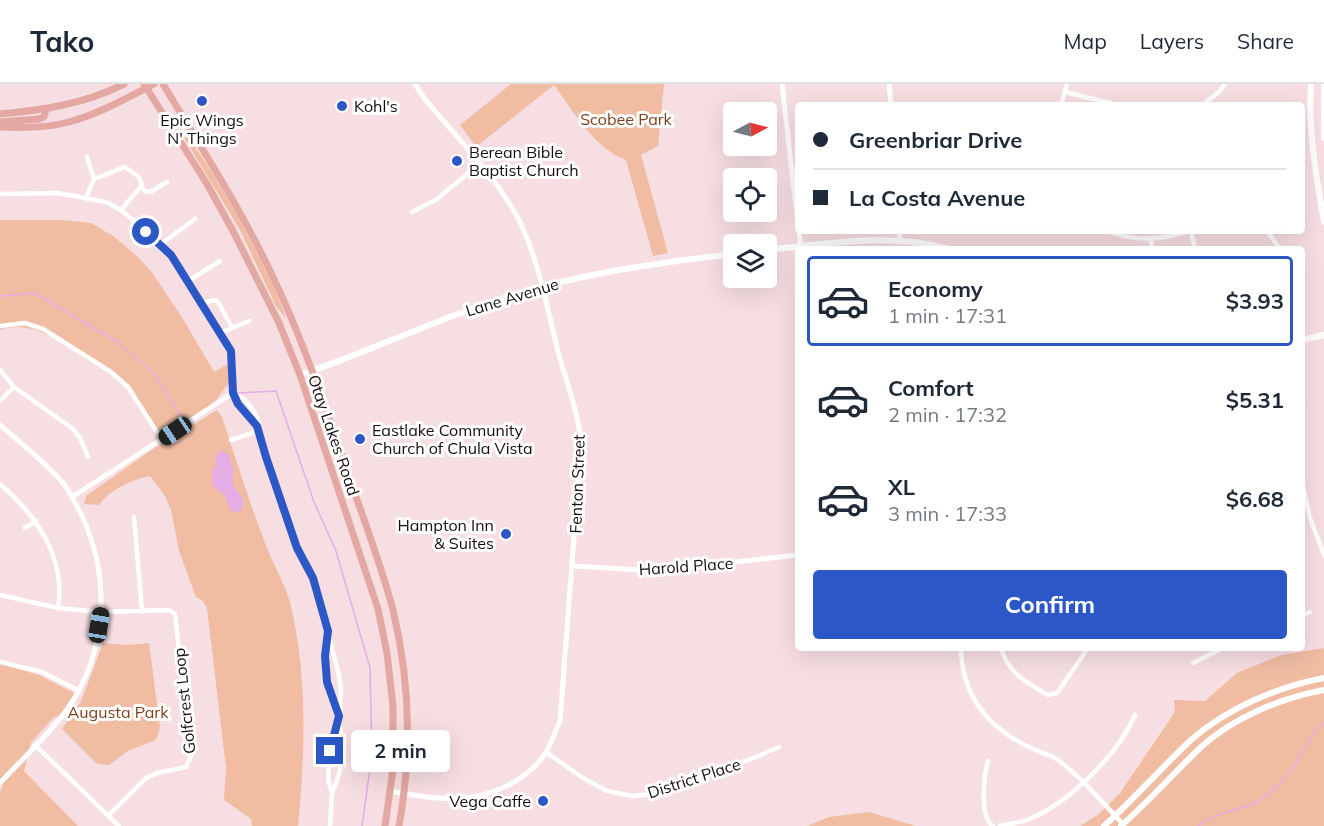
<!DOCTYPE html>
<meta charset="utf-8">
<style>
:root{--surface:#fff;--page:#f2f2f3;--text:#1f2937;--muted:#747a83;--line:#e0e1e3;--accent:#2c57c6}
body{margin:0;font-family:Mulish,sans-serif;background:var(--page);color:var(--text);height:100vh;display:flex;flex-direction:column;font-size:22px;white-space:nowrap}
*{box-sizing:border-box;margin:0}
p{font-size:20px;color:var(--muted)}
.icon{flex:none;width:33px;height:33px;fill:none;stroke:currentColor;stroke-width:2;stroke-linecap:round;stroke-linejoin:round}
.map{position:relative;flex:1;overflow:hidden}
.drawer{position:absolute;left:795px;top:162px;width:510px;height:405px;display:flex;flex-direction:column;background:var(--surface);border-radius:6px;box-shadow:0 6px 24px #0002}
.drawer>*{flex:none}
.banner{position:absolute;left:795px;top:18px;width:510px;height:132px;border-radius:6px;box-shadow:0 6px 24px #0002;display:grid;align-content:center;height:132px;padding:0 18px;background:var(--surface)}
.needle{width:39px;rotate:83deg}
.controls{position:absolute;left:723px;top:18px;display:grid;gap:12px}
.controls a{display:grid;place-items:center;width:54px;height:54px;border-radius:6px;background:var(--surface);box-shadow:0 6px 24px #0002;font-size:30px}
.end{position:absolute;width:27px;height:27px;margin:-14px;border:8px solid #2c57c6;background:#fff;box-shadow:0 0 0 3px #fff}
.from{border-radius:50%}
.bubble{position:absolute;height:42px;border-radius:6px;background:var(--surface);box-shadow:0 6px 24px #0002;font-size:20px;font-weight:700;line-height:42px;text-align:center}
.car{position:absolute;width:18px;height:36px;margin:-18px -9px;border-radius:8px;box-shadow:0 0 4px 2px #0007;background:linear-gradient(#222 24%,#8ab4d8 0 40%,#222 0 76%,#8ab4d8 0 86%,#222 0)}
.banner b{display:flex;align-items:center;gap:21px;height:57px;font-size:22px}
.banner b+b{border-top:2px solid var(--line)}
.banner i{width:15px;height:15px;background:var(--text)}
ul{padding:10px 0 0;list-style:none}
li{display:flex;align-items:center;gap:18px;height:90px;margin:0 12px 9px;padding:0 6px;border:3px solid transparent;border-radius:6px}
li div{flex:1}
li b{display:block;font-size:22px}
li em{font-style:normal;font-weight:700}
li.current{border-color:var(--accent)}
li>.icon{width:54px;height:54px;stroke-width:1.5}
.cta{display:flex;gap:12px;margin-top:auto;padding:12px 18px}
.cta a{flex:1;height:69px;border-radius:6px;background:var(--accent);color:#fff;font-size:24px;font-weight:700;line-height:69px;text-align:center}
header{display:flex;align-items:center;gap:36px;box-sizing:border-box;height:84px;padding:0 30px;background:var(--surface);border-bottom:2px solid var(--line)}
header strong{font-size:28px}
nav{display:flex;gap:33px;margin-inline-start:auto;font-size:21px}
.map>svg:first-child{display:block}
.green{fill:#f0bda3}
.water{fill:#e5ade6}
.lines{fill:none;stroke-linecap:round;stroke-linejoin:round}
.stream{stroke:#e5ade6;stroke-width:1.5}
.minor{stroke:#fff;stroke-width:4.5}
.tertiary{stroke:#fff;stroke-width:5}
.secondary{stroke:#fff;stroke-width:6}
.primary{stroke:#e3a8a2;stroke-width:7}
.route{stroke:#2c57c6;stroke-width:8}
.poi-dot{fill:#2c57c6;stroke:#fff;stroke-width:2}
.labels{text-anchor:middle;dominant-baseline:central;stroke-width:6;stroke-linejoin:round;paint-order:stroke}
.poi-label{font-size:16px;fill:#150d0e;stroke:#fff;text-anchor:start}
.park-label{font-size:16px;fill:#7f3f19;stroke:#fff}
.street-label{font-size:16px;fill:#150d0e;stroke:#fff}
</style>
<header>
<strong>Tako</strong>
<nav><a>Map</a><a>Layers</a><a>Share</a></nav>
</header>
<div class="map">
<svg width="1324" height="742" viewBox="0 0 1324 742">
<rect width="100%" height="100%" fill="#f7dee2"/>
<!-- green -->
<path class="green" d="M 511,0 L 664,0 L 658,62 L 641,71 L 668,169 L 653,172 L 626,76 C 596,66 572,26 554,1 L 476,63 L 460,41 Z
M 180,47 C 205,64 278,203 286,235 L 276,222 L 240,146 Z
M 0,136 L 61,136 L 91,139 L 113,152 L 136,171 L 151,187 L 183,235 L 214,288 L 230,279 L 230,299 C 223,304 220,312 214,318 C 199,333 179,340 162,352 C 148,332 135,309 117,293 C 110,287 100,284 92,279 C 64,262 35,234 0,246 Z
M 217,326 L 222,333 C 236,375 249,417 265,459 C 272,478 284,498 290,518 C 308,591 305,668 298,742 L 252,742 L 251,735 L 224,716 L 226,684 L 207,524 L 202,516 L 196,513 L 179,467 L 171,426 L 165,412 L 150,392 C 133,395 109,406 99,421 L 84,420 L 86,412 L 150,367 Z
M 103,559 L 127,561 L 149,559 L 160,643 L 156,656 L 128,667 L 109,681 L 97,680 L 62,645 L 81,617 Z
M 1324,564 L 1324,742 L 1080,742 L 1099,730 L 1120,709 L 1175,628 L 1174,616 L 1205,617 L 1237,589 L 1281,571 Z
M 0,580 L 39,591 L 76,610 L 62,631 L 53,634 L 31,659 L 24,687 L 78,742 L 0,742 L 0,707 L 3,703 L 0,698 Z
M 869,728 L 916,742 L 807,742 L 829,733 Z"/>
<!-- water -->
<path class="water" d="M 223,367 L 229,371 L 233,384 L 233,401 L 243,415 L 242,425 L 238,428 L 231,427 L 225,412 L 212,401 L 212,387 L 216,383 L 215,376 L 219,368 Z"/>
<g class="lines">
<!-- stream -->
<path class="stream" d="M 0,212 L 35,209 L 117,258 L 154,289 L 185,339
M 237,309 L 276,307 L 314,418 L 336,467 L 370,584 L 372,670 L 362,742
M 1198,742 C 1215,727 1239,728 1258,717 C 1284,703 1302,669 1317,645 L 1324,638"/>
<!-- minor -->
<path class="minor" d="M 1065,8 L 1118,21
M 1061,21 L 1067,0
M 1202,21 L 1219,8 L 1225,0
M 87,73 L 94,95
M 142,104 L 146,108 L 152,107 L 167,98
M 0,110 L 58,109 L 106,118 L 121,126 L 161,160 L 171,171 L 188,197 L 231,267 L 233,309 L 238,320 L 257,342 L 259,339 C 255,326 246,314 233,309
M 86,114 L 94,95 L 125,83 L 139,93 L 142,101 L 121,126
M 412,128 L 437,115 L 479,80
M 1107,147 C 1136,158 1161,156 1189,147
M 1191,147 L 1195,165
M 1267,147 L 1280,165
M 1151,156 L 1152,165
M 161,160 L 195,135
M 188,197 L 220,177
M 203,219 L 214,216 L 218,218 L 232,243
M 0,242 L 25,239 L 43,245 L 111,288 L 128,303 L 162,356
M 220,249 L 249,237
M 0,286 L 14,303 L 73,345 L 80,354 L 88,373
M 0,317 L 14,303
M 1302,335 L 1303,321
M 257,342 L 265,373 L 297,464 L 313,494 L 339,591 L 341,606 L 339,637 L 329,677 L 328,696 L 332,708 L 330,742
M 231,356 L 258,347
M 1302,397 L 1310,434 L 1324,471
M 0,400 C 37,432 66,473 58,524
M 72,413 L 233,309
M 134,433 L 142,527
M 25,444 L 36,437
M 0,511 L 58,524 L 101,528 L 169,526 L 175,530 L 191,672 L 186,683 L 157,689 L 146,694 L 108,732
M 1302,531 L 1310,528
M 327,549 C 324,579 327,604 339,631
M 961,564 C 962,611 987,643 1029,663 C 1038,668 1050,670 1058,676 C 1083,695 1102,718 1123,740
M 971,564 L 975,564
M 1001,564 C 1008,589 1026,598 1048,611 L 1057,609 L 1088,564
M 0,578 L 42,588 L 78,606
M 1193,579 L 1223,564
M 35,661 L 119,742
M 546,668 L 583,694 L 607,707 L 633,712 L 654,710 L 681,701 L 756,673 L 779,663
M 988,677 C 984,691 979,733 993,742
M 332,708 C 341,692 347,657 338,640
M 1000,742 C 1011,739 1021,739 1032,734 C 1070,717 1118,671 1135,631"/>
<!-- tertiary -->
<path class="tertiary" d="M 782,0 L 798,141
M 889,0 L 891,21
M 799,147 L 801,165
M 899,158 L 900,147
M 0,341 C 22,360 45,378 64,400 C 71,410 76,421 82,432 C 111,494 107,567 68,624 C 49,651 23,674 0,699
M 573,482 L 657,487 L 798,471
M 390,707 C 435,715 473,722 514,698 C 526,691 537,682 545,670 C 551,660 555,648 560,637 L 581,361 C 579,329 566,298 558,267 C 547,224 539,177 519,136 C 495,91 456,53 424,14 L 415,0"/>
<!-- secondary -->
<path class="secondary" d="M 1311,0 C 1308,47 1316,92 1324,138
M 1324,0 L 1324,54
M 766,166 C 826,160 891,148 949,165
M 1302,256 L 1324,251
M 300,291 C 368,268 432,237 501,215 C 576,190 655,179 734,170
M 1104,742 C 1135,714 1162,683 1192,655 C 1228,624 1277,603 1324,594
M 1121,742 C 1149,717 1173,690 1200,664 C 1232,634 1281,614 1324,606"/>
<!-- primary -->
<path class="primary" d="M 144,0 L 207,100 L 234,149 L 279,239 L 300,291 L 378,525 L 387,569 L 393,622 L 393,685 L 385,742
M 163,0 C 200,62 240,123 271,189 C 304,257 327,329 352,401 C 366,442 382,484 393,526 C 410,597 412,670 399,742
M 0,30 C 44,26 84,20 124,0
M 0,38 L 39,35 L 44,33 L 46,25
M 0,43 C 23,44 48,44 69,38 C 99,30 127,14 154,0"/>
</g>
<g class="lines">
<!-- route -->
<path class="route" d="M 146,148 L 171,171 L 231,267 L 233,309 L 238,320 L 257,342 L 266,373 L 297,464 L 313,494 L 328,547 L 325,572 L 327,598 L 339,632 L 330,667"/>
</g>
<!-- markers -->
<g class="poi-dot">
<circle cx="202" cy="17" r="6"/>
<circle cx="342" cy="22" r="6"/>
<circle cx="457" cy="77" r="6"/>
<circle cx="360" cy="355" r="6"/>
<circle cx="506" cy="450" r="6"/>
<circle cx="543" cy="717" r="6"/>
</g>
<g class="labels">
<!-- poi labels -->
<g class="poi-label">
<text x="354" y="22">Kohl's</text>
<text x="202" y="36" text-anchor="middle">Epic Wings<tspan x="202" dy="18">N' Things</tspan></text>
<text x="469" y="68">Berean Bible<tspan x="469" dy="18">Baptist Church</tspan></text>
<text x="372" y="346">Eastlake Community<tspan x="372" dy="18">Church of Chula Vista</tspan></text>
<text x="494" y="441" text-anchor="end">Hampton Inn<tspan x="494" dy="18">&amp; Suites</tspan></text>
<text x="531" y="717" text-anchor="end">Vega Caffe</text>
</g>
<!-- park labels -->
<g class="park-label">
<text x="626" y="35">Scobee Park</text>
<text x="118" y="628">Augusta Park</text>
</g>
<!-- street labels -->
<g class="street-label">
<text transform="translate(512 213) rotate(-17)">Lane Avenue</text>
<text transform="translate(334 351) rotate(71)">Otay Lakes Road</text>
<text transform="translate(577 400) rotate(-88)">Fenton Street</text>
<text transform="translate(686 482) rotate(-4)">Harold Place</text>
<text transform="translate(184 617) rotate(-96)">Golfcrest Loop</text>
<text transform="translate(694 694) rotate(-18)">District Place</text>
</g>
</g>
</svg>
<div class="controls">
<a><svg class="needle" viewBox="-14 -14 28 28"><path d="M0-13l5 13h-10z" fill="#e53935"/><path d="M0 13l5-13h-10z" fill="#747a83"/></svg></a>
<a><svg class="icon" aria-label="locate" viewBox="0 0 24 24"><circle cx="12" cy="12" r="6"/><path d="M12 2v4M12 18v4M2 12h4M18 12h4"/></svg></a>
<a><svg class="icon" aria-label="layers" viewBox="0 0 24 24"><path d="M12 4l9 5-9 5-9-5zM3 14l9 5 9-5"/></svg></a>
</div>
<i class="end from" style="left:146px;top:148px"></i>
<i class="end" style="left:330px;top:667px"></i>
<div class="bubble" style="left:351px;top:646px;width:99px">2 min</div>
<i class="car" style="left:175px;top:347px;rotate:236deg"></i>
<i class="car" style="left:99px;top:541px;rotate:9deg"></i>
<div class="banner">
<b><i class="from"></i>Greenbriar Drive</b>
<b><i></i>La Costa Avenue</b>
</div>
<section class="drawer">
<ul>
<li class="current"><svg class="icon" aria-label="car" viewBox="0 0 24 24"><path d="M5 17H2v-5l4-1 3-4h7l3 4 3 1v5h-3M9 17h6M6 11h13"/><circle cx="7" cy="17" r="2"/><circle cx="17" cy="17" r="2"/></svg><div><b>Economy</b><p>1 min · 17:31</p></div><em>$3.93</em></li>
<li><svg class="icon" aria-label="car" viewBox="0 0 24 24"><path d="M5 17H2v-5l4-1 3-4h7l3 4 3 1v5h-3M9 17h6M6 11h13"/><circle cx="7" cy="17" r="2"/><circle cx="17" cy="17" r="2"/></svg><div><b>Comfort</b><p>2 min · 17:32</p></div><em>$5.31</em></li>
<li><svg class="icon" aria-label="car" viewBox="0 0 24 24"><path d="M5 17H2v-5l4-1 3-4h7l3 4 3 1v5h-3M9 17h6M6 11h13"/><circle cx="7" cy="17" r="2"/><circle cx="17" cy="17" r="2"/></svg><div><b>XL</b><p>3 min · 17:33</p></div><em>$6.68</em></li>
</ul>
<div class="cta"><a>Confirm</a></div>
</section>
</div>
